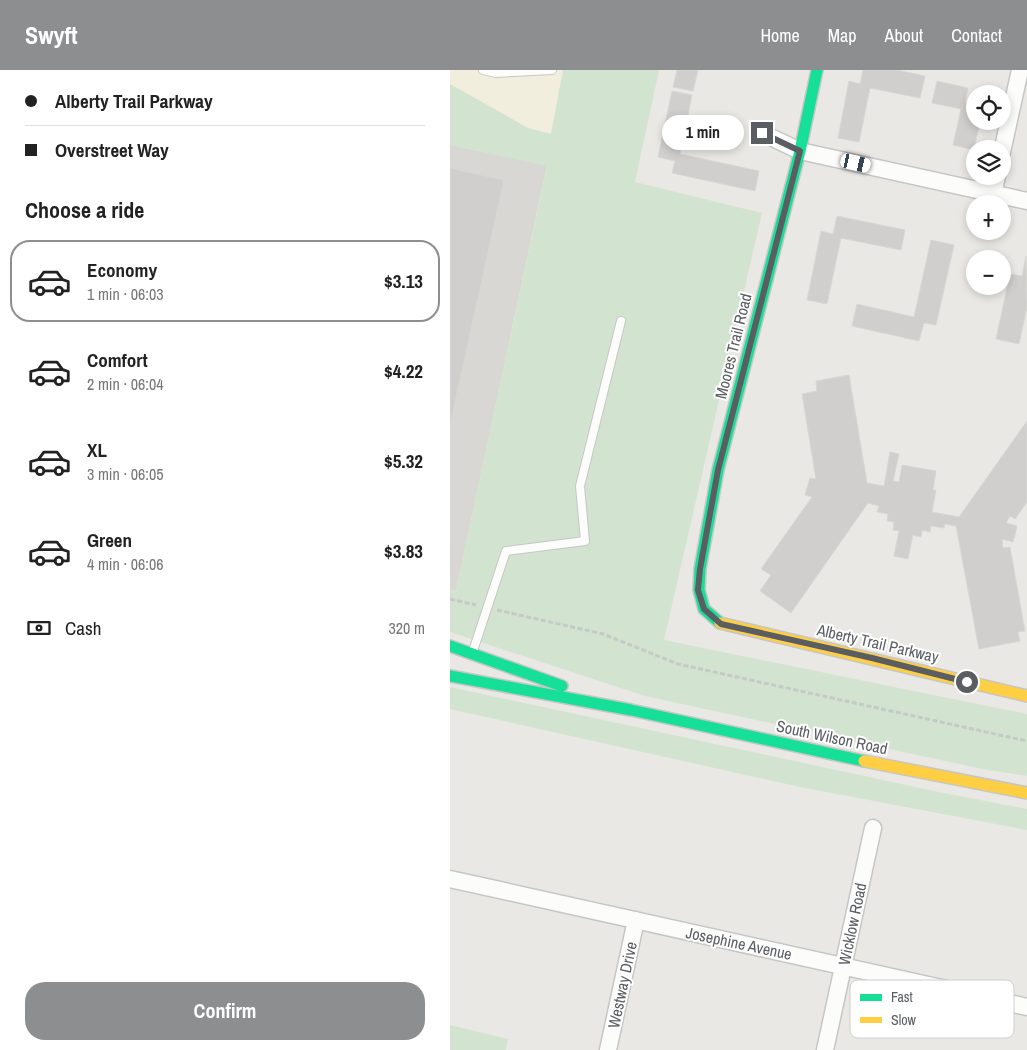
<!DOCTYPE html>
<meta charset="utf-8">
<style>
:root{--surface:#fff;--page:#f6f6f6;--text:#222;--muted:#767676;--line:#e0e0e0;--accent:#8c8e8f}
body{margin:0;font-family:"Archivo Narrow",sans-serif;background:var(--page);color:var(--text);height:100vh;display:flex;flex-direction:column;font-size:19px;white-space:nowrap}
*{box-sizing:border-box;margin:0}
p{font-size:16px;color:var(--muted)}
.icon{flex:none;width:28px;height:28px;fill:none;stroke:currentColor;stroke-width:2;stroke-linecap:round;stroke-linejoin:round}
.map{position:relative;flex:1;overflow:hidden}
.details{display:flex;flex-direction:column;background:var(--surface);width:450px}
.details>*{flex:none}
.banner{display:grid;align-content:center;height:110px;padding:0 25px;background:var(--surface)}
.tools{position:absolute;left:516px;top:15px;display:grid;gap:10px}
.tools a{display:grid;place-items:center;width:45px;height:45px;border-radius:50%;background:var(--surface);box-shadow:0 2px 8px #0003;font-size:25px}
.end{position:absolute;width:22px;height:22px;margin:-11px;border:6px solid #5a5d61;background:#fff;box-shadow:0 0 0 2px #fff}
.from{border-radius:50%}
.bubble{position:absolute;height:35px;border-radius:18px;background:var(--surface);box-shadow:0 2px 8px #0003;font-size:16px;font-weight:800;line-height:35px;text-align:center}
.car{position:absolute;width:15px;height:30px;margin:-15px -8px;border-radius:6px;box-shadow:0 0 4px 1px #0007;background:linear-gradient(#fff 24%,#345 0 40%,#fff 0 76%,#345 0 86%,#fff 0)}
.banner b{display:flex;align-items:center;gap:18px;height:48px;font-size:19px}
.banner b+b{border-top:1px solid var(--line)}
.banner i{width:12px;height:12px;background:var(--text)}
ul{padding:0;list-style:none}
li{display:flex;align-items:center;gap:15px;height:82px;margin:0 10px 8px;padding:0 15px;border:2px solid transparent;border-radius:20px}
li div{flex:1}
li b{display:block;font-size:19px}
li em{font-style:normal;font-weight:800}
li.current{border-color:var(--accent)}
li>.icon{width:45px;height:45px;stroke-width:1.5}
h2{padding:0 25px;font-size:22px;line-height:60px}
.pay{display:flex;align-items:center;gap:12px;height:55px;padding:0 25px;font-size:19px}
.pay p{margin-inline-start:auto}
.primary-button{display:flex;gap:10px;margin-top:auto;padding:10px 25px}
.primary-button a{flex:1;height:58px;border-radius:20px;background:var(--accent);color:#fff;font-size:20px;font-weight:800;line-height:58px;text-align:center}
header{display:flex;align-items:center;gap:30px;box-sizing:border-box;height:70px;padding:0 25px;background:var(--accent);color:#fff}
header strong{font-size:24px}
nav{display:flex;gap:28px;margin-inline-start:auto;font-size:18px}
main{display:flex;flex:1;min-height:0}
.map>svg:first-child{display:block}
.commercial{fill:#f2eedd}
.industrial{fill:#d9d7d4}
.green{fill:#d2e4d0}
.building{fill:#d0cfcd;stroke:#d8d7d4}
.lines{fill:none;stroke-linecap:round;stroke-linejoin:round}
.lane-casing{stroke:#c6c6c6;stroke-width:10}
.street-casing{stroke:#c6c6c6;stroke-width:19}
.fast-casing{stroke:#c6c6c5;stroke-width:14}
.slow-casing{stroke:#c6c6c5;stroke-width:14}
.path{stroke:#c5c9c7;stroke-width:3;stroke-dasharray:5 2.5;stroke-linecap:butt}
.lane{stroke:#fcfcfb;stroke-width:8}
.street{stroke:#fcfcfb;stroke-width:16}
.fast{stroke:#16e098;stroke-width:11}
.slow{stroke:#ffcf43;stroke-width:11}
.route{stroke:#5a5d61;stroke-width:6}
.labels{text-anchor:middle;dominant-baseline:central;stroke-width:4;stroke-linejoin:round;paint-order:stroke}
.street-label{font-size:16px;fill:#5a5d61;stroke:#fff}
.key{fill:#fff;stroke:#ceced0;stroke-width:1}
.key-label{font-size:14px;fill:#5a5d61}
</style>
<header>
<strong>Swyft</strong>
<nav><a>Home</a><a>Map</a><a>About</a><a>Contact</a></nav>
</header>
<main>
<section class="details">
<div class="banner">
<b><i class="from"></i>Alberty Trail Parkway</b>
<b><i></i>Overstreet Way</b>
</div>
<h2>Choose a ride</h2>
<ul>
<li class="current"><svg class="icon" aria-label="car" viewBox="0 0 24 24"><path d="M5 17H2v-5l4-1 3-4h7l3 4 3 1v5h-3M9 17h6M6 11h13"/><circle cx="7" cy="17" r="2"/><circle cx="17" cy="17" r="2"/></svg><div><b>Economy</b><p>1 min · 06:03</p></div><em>$3.13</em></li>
<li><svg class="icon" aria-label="car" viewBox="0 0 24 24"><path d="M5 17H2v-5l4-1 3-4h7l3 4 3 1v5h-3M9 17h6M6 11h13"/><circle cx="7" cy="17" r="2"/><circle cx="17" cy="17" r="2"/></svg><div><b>Comfort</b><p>2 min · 06:04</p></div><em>$4.22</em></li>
<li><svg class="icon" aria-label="car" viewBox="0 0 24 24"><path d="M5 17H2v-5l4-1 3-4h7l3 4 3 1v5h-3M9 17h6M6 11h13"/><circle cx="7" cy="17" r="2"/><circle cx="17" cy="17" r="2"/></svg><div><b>XL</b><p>3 min · 06:05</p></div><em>$5.32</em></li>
<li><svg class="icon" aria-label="car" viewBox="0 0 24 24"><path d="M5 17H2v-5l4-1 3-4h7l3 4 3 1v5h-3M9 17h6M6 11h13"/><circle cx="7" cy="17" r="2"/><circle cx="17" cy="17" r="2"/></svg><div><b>Green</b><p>4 min · 06:06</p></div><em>$3.83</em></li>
</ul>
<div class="pay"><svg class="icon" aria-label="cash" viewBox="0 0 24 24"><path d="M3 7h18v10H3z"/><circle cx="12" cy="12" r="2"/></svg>Cash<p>320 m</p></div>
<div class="primary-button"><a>Confirm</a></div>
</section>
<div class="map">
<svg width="577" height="980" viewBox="0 0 577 980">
<rect width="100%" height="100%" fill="#e9e8e4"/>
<!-- commercial -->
<path class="commercial" d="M 0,0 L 113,0 L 101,64 L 78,58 L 0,14 Z"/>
<!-- industrial -->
<path class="industrial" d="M 0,75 L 97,95 L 6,521 L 0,520 Z"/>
<!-- green -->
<path class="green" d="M 113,0 L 209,0 L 185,112 L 312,143 L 214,570 L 577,644 L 577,706 L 532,699 L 195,626 L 0,562 L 0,520 L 6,521 L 97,96 L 0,75 L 0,14 L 78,58 L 101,64 Z
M 0,617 L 484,721 L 577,739 L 577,760 L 350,717 L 0,639 Z
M 0,955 L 58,969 L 56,980 L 0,980 Z"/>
<!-- building -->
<path class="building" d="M 227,0 L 248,0 L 243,21 L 223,17 Z
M 413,0 L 447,0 L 475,6 L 470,28 L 420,18 L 409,72 L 388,68 L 399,11 L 410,14 Z
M 487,11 L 518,18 L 515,32 L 525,34 L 525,51 L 530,51 L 524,80 L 503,75 L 511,39 L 482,33 Z
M 222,21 L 242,25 L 230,84 L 309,101 L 305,121 L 222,103 L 225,91 L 208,87 Z
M 0,98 L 54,110 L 0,355 Z
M 387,146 L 455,160 L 451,180 L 391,168 L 377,234 L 357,230 L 371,161 L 383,164 Z
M 481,170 L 504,175 L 486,255 L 474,253 L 469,271 L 402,256 L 407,234 L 464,247 Z
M 576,186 L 577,237 L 569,274 L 546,269 L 560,204 L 572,206 Z
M 399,305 L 417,413 L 434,416 L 440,382 L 449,384 L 443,411 L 449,412 L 452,395 L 486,401 L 483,420 L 486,420 L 482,442 L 509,447 L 577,351 L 577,432 L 565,449 L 560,446 L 556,453 L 567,456 L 563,472 L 552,469 L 553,478 L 560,477 L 575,561 L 568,562 L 570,571 L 529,579 L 506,456 L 495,454 L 494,458 L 481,456 L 480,462 L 472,460 L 471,467 L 463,465 L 458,489 L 444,486 L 449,461 L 443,460 L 444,452 L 437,451 L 438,444 L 427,442 L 429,436 L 418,433 L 341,543 L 310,521 L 321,505 L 311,499 L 362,427 L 355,425 L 360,408 L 366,409 L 352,324 L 367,321 L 366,311 Z"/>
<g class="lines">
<!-- lane casing -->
<g class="lane-casing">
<path id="lane" d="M 33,0 L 46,3 L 102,0
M 23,581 L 56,481 L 135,471 L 130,416 L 171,251"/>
</g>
<!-- street casing -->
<g class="street-casing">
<path id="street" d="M 312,63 L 350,81 L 577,131
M 552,82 L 570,0
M 543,124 L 547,106
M 0,809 L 577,937
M 158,980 L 186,850
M 375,980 L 423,758"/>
</g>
<!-- fast casing -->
<g class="fast-casing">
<path id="fast" d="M 270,553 L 254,539 L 249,520 L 250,499 L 268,400 L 350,81 L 367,0
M 0,576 L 112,616
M 0,606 L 181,640 L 414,691"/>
</g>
<!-- slow casing -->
<g class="slow-casing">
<path id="slow" d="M 270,553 L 577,626
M 414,691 L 577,723"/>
</g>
<!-- path -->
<path class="path" d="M 0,529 L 26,535
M 47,540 L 153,564 L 228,594 L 577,671"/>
<!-- lane -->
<use href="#lane" class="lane"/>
<!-- street -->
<use href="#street" class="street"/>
<!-- fast -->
<use href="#fast" class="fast"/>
<!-- slow -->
<use href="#slow" class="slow"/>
</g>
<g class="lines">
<!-- route -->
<path class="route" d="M 312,63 L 350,81 L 268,400 L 250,499 L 248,520 L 254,539 L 271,554 L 422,588 L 517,612"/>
</g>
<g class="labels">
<!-- street labels -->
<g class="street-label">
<text transform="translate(283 276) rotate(-76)">Moores Trail Road</text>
<text transform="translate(428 573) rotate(13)">Alberty Trail Parkway</text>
<text transform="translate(382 667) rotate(12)">South Wilson Road</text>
<text transform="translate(402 854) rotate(-78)">Wicklow Road</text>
<text transform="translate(289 873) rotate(12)">Josephine Avenue</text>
<text transform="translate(172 915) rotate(-78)">Westway Drive</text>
</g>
</g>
<!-- legend -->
<rect x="400" y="910" width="164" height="58" rx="8" class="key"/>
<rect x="410" y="924" width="22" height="7" fill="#16e098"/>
<rect x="410" y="947" width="22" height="6" fill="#ffcf43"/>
<g class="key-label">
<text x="441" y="932">Fast</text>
<text x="441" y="955">Slow</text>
</g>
</svg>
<div class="tools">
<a><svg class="icon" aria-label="locate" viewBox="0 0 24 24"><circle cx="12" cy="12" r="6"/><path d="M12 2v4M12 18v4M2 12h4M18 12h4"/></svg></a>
<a><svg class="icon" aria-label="layers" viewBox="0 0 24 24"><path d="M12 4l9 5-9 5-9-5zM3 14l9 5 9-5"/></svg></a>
<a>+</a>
<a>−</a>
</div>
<i class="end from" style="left:517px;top:612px"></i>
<i class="end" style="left:312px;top:63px"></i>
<div class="bubble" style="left:212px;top:45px;width:82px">1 min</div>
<i class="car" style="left:406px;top:93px;rotate:103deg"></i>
</div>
</main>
